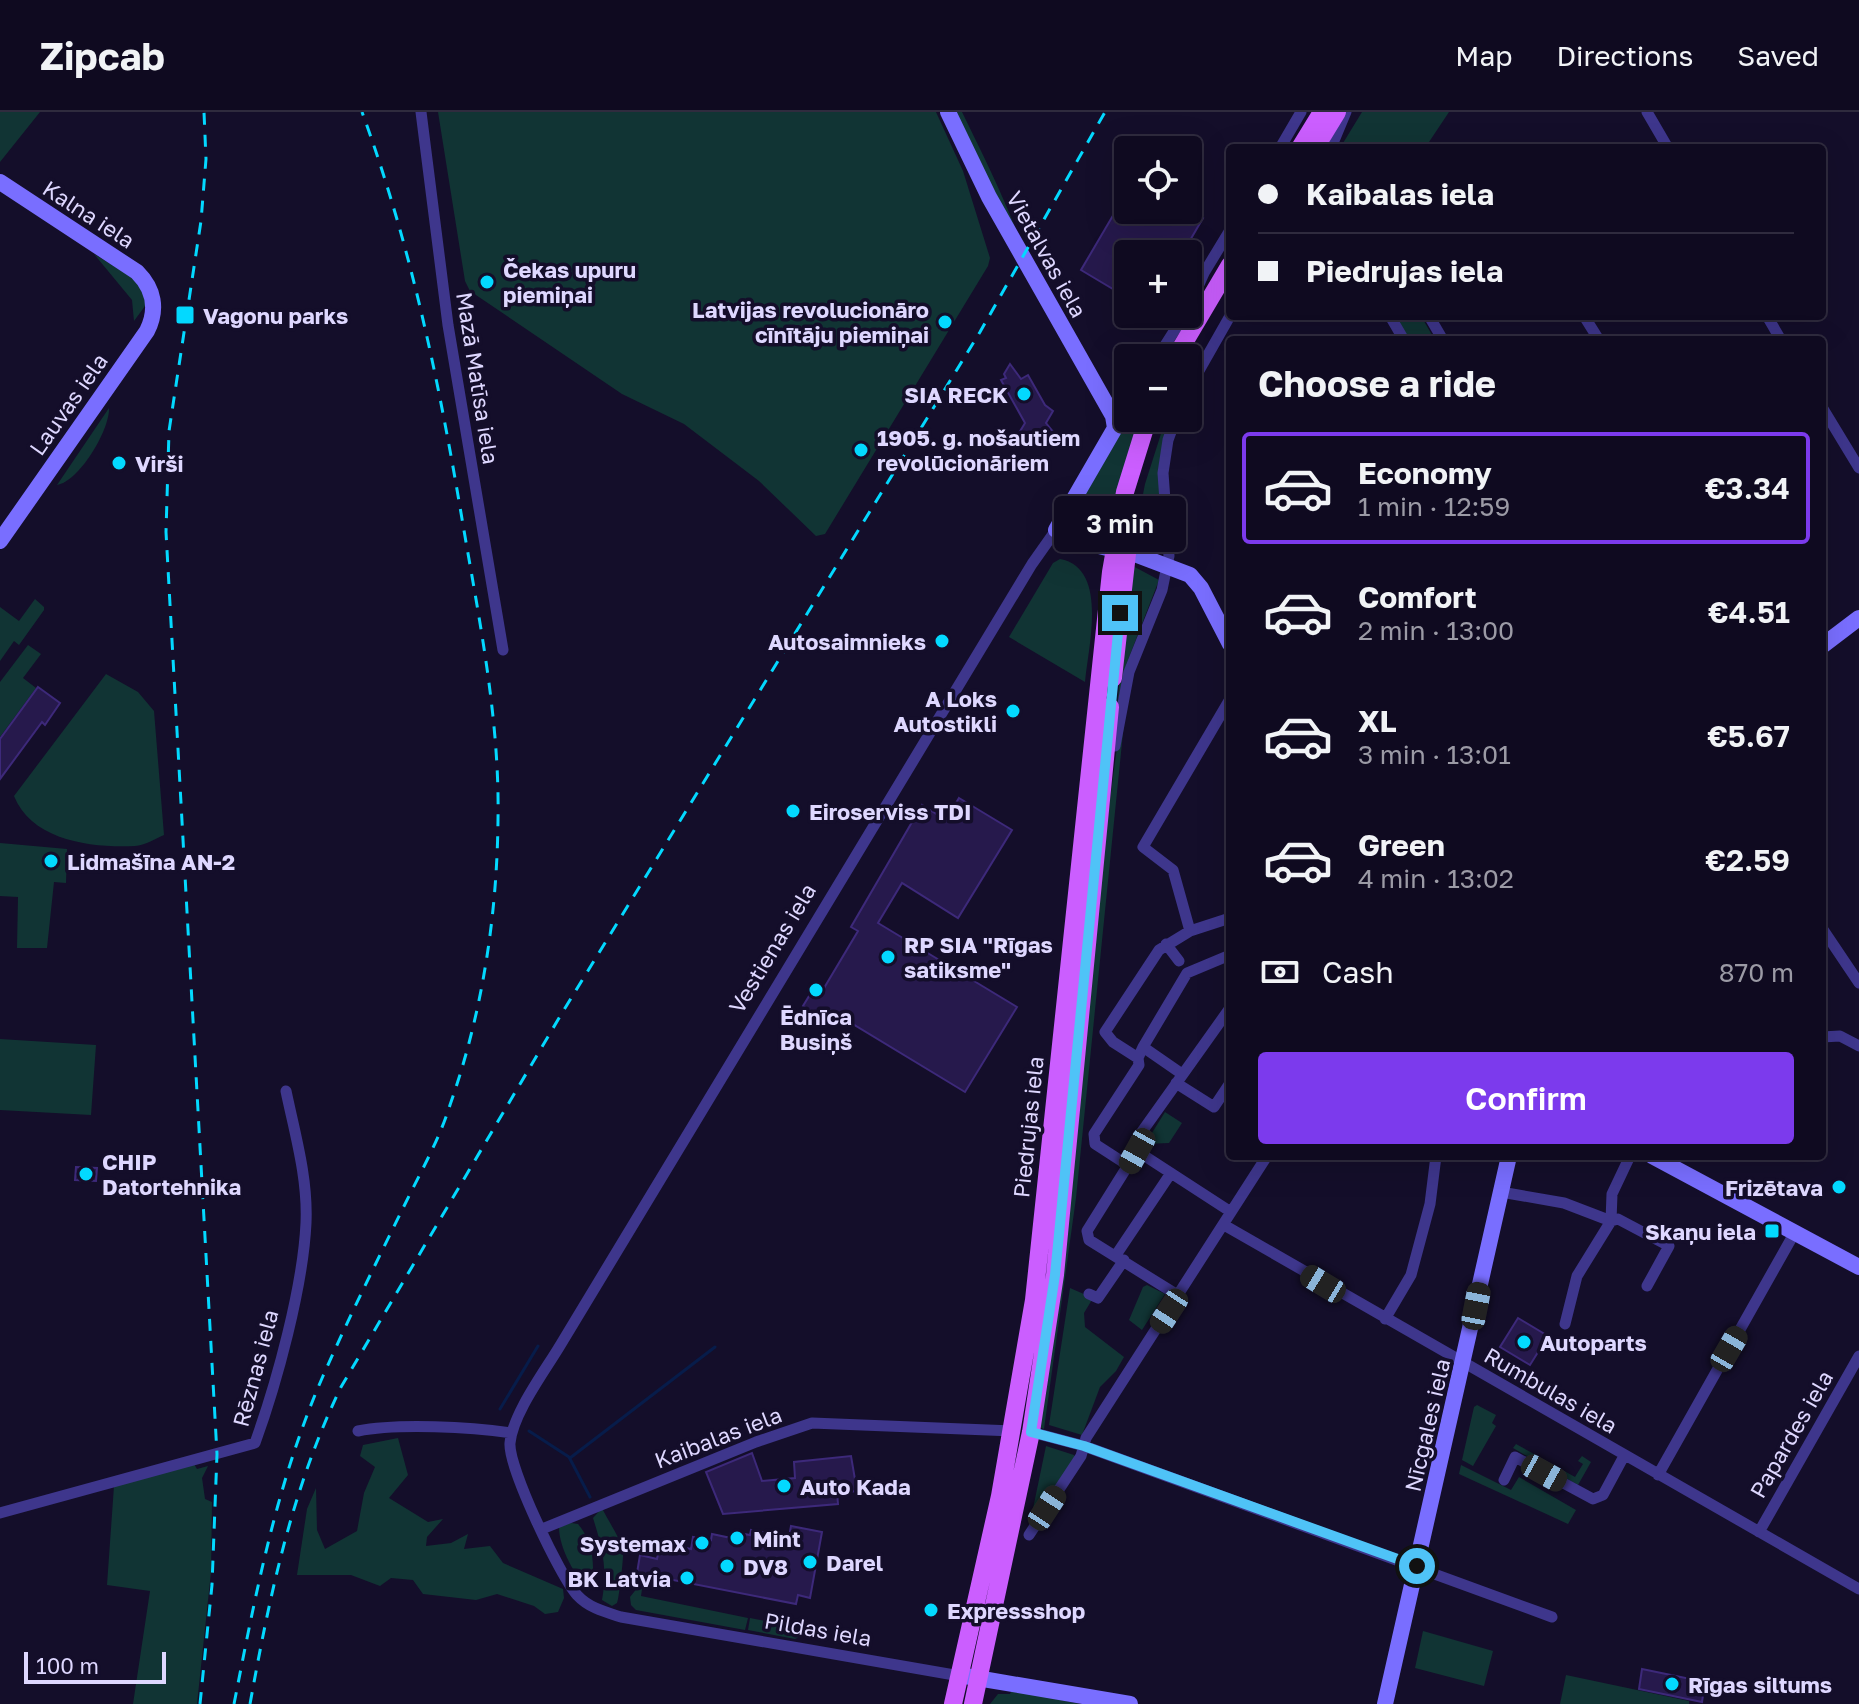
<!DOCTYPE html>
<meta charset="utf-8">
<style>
:root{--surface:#0f0a20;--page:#1d182d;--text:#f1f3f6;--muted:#9b9aa5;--line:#2f2b3e;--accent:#7c3aed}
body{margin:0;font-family:"Golos Text",sans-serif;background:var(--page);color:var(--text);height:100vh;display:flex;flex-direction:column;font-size:30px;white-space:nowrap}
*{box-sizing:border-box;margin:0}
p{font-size:26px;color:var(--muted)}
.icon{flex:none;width:44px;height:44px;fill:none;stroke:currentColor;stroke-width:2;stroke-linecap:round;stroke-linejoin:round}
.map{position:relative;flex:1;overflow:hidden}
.side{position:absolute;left:1226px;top:224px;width:600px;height:824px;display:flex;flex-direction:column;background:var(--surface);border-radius:8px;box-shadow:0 8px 32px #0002,0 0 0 2px var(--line)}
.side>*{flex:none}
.hud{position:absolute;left:1226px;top:32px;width:600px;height:176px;border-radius:8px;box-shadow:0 8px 32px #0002,0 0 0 2px var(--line);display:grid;align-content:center;height:176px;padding:0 32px;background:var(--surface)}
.controls{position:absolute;left:1114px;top:24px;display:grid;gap:16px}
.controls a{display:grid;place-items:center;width:88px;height:88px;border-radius:8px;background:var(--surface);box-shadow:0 8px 32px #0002,0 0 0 2px var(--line);font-size:40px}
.scale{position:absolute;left:24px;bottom:20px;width:142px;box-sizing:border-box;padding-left:8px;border:4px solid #ded7ff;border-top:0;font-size:22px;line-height:28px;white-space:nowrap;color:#ded7ff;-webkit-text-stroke:6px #140e2a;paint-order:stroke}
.end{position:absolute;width:36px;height:36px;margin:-18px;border:10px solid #4fc3f7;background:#111;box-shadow:0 0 0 4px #111}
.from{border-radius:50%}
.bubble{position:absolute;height:56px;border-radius:8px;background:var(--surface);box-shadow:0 8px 32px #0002,0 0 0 2px var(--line);font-size:26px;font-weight:600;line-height:56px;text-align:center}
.car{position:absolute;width:24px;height:48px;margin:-24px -12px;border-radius:10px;box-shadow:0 0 6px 2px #0007;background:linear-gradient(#222 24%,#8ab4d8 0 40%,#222 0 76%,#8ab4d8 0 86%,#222 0)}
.hud b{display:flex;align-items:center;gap:28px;height:76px;font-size:30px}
.hud b+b{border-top:2px solid var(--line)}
.hud i{width:20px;height:20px;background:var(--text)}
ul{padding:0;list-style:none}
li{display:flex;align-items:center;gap:24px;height:112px;margin:0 16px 12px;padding:0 16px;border:4px solid transparent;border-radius:8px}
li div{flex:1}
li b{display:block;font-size:30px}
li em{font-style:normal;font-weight:600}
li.selected{border-color:var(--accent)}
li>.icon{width:72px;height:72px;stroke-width:1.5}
h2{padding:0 32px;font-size:36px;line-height:96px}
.pay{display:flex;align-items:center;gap:20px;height:88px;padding:0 32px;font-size:30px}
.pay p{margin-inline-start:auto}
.button{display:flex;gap:16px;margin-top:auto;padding:16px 32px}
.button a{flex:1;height:92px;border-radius:8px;background:var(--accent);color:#fff;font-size:32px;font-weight:600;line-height:92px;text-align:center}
header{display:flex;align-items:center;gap:48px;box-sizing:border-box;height:112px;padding:0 40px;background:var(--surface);border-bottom:2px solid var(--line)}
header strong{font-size:38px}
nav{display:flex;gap:44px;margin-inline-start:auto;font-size:28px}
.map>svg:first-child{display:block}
.green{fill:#113434}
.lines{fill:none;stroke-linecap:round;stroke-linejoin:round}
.stream{stroke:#071c4a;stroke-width:3}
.building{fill:#26194c;stroke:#3d297a;stroke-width:2}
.street{stroke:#3e368c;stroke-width:11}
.secondary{stroke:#796eff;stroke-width:16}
.primary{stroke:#cb5eff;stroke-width:18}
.rail{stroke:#03d9ff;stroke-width:3;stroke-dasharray:12 10;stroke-linecap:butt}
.route{stroke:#4fc3f7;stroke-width:10}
.poi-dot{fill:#03d9ff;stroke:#140e2a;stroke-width:3}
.labels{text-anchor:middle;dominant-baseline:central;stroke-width:7;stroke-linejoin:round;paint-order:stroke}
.street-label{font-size:22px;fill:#ded7ff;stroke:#140e2a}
.poi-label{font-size:22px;font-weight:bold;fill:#ded7ff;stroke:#140e2a;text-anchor:start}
</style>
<header>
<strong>Zipcab</strong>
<nav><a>Map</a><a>Directions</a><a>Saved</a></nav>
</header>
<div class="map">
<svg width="1859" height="1592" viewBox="0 0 1859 1592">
<rect width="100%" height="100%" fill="#140e2a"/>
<!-- green -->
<path class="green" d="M 0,0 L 40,0 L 0,50 Z
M 438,0 L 936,0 L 963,59 L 990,146 L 988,154 L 825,422 L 816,424 L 759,369 L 684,312 L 622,282 L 470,179 L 465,169 Z
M 955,0 L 962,0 C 984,45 1006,89 1023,136 Z
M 1362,0 L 1449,0 L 1425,36 L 1340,36 Z
M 94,142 L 133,166 L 143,175 L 148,190 L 134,209 L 132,188 Z
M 1394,204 L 1421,204 L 1432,223 L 1431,228 L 1408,228 Z
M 109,296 C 110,318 79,370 57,373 Z
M 1128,305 L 1140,306 L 1109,427 L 1077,421 L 1071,414 L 1072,405 Z
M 1166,306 L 1172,306 L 1168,317 L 1164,437 L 1161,439 L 1133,433 L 1145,372 Z
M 1060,447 C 1109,456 1088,535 1085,570 L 1009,525 L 1053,451 Z
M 1131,453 L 1159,468 L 1126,553 L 1117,595 Z
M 35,487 L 44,495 L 44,498 L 19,533 L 14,529 L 0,549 L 0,495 L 19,509 Z
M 28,533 L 41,542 L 23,566 L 36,576 L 0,625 L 0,570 Z
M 106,562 L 138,580 L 154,599 L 164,723 C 155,727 145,733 135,734 C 92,736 32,729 14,684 Z
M 1125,601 L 1076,1086 L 1044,1317 L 1039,1315 L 1105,726 L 1117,635 Z
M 0,731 L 67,737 L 66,771 L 54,770 L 47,836 L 17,836 L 18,785 L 0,784 Z
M 0,927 L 96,933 L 91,1003 L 0,998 Z
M 1165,1000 L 1182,1011 L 1169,1031 L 1145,1032 Z
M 1147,1173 L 1165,1182 L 1142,1218 L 1129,1208 L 1143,1175 Z
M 1070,1176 L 1093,1186 L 1084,1201 L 1085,1215 L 1124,1245 L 1116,1259 L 1100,1275 L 1082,1323 L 1049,1313 Z
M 1477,1293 L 1496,1303 L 1492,1311 L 1496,1314 L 1473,1354 L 1462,1348 L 1474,1295 Z
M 398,1326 L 408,1363 L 389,1386 L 428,1410 L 443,1407 L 427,1425 L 426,1434 L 451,1431 L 468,1422 L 464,1437 L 490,1434 L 503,1451 L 563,1477 L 564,1486 L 558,1500 L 545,1502 L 534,1494 L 497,1482 L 476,1488 L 423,1482 L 413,1468 L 391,1466 L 380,1474 L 351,1463 L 297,1463 L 307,1397 L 316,1376 L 317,1418 L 325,1437 L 357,1419 L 364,1381 L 375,1355 L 360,1344 L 363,1333 Z
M 1516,1332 L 1575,1365 L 1583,1352 L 1578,1349 L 1582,1344 L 1591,1350 L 1578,1373 L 1513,1336 Z
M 1046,1334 L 1074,1343 L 1075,1347 L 1034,1411 L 1030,1411 Z
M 194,1352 L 197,1357 L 208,1354 L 202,1366 L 205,1387 L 212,1390 L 211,1460 L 197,1592 L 133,1592 L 150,1479 L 107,1473 L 114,1374 Z
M 1461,1353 L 1511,1378 L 1519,1365 L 1576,1398 L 1568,1412 L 1459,1362 Z
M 602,1396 C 608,1409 620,1425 623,1439 C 624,1443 619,1487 617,1491 L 612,1494 L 602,1488 C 608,1457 602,1435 593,1406 Z
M 571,1411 L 578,1412 C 593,1429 597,1458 589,1479 C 575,1464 559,1436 559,1415 Z
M 638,1475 L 642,1477 L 641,1484 L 748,1506 L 745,1518 L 636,1498 L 631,1493 L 630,1485 Z
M 750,1506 L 796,1515 L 799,1507 L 805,1514 L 805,1522 L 795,1527 L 748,1518 Z
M 1423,1519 L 1493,1539 L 1484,1574 L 1415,1556 Z
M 1566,1563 L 1689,1589 L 1689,1592 L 1560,1592 Z
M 1012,1578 L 1080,1592 L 990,1592 L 998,1582 L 1010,1582 Z"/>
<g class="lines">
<!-- stream -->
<path class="stream" d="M 500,1297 L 538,1234
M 529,1319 L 569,1345 L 590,1385
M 570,1346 L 715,1235"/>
</g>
<!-- building -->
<path class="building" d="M 1128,78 L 1128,98 L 1189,98 L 1203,106 L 1182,142 L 1128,142 L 1128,186 L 1081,158 Z
M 1010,252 L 1021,267 L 1028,263 L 1045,293 L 1053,299 L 1046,311 L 1054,321 L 1056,332 L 1046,333 L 1044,336 L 1019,321 L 1025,311 L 1001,268 L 1006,266 L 1004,262 Z
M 38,575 L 60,591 L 45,613 L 42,610 L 0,667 L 0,627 Z
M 959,686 L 1012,718 L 958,806 L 902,771 L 878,811 L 1017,895 L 965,980 L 828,897 L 822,906 L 803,894 L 817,871 L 824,876 L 858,819 L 851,815 L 922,693 L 946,708 Z
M 76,1055 L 97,1056 L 96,1069 L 75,1068 Z
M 1518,1206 L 1548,1224 L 1530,1253 L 1500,1235 Z
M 752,1341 L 762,1369 L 795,1366 L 794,1350 L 851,1344 L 857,1379 L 837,1381 L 838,1392 L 723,1402 L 706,1360 Z
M 791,1414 L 822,1420 L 810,1486 L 798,1483 L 796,1492 L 637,1461 L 640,1443 L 657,1447 L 659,1438 L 671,1441 L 672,1433 L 691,1437 L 693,1425 L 711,1428 L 712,1422 L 731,1426 L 733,1420 L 750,1423 L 751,1418 L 789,1425 Z
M 1642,1557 L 1705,1570 L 1702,1590 L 1639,1577 Z"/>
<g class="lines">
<!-- street -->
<path class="street" d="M 421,0 L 448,213 L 503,538
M 1647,0 L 1668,36
M 1280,36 L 1301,0
M 1331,36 L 1346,0
M 1188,197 L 1204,161 L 1230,118
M 1390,204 L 1404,228
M 1429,204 L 1443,228
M 1584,204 L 1599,228
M 1767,204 L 1781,228
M 1157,246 L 1185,202
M 1188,278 L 1230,204
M 1822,295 L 1859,356
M 1113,304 L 1128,292
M 1115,634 L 1129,560 L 1162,478 L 1169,444 L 1163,361 L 1168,328 L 1176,306
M 1822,816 L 1859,871
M 1190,819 L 1173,758 L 1143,735 L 1230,587
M 1166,832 L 1179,849
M 1822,925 L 1840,924 L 1859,934
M 1143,935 L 1182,962
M 1138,946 L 1113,930 L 1105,920 L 1159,838 L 1190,819 L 1230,806
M 1176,971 L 1214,995 L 1230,971
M 1137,1039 L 1231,1100
M 1129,1054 L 1095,1032 L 1094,1022 L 1139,953 L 1138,946 L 1143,935 L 1187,861 L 1230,843
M 1501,1080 L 1564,1091 L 1611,1109 L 1618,1107 L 1669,1134 L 1647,1174
M 1224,1113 L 1859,1477
M 1116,1143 L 1171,1061
M 1089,1182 L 1098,1186 L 1124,1148
M 1179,1184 L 1089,1128 L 1087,1119 L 1137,1039 L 1136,1028 L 1230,896
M 1385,1207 L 1411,1163 L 1430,1092 L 1436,1044
M 1565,1212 L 1577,1164 L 1611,1109 L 1612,1082 L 1630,1044
M 358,1319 C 398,1311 471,1315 512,1321
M 1031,1320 L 1084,1334 L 1552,1505
M 1658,1363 L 1795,1120
M 1504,1368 L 1515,1345 L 1593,1387 L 1603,1383 L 1624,1344
M 0,1401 L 255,1331 C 277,1270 303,1175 306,1111 C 308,1066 295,1022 286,979
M 542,1417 L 756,1330 L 812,1311 L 1013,1319
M 1759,1420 L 1859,1244
M 1029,1423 L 1081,1344 L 1086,1326 L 1267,1044
M 960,1564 L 621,1505 C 605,1500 589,1496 577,1483 C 560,1464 508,1355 510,1331 C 513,1301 545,1259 561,1232 L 1032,452 L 1056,418"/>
<!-- secondary -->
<path class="secondary" d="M 948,0 L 989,85 L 1113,304 L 1115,316 L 1056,418 L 1071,427 L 1107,436
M 0,70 L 137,160 C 154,177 158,197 147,219 L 0,429
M 1132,441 L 1190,463 L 1201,476 L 1230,532
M 1822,534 L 1859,506
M 1652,1044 L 1859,1155
M 965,1564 L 1130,1592
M 1385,1592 L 1509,1044"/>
<!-- primary -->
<path class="primary" d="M 1300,36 L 1322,0
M 1315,36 L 1337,0
M 1175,246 L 1230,153
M 1113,566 L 1129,424
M 953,1592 L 1000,1384 L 1034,1188 L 1111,460 L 1125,380 L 1148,306
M 973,1592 L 1031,1320 L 1055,1163 L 1110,595"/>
<!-- rail -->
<path class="rail" d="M 200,1592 L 212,1473 L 217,1342 L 166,420 L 169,319 L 201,109 L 206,47 L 204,0
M 234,1592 C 256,1480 277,1369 323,1264 C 350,1203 380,1143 409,1084 C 424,1054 440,1025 450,993 C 482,902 497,805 498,708 C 500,603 477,497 460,395 C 437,260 409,128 362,0
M 250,1592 C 270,1482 292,1376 341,1275 L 562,901 L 980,220 L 1105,0"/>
</g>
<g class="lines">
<!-- route -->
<path class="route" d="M 1120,501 L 1055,1163 L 1031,1320 L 1084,1334 L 1417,1454"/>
</g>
<!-- markers -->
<g class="poi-dot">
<circle cx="487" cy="170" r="8"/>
<rect x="175" y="193" width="20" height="20" rx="4"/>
<circle cx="945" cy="210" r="8"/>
<circle cx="1024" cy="282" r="8"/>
<circle cx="861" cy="338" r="8"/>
<circle cx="119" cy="351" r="8"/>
<circle cx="942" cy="529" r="8"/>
<circle cx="1013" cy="599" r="8"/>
<circle cx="793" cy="699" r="8"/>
<circle cx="51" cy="749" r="8"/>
<circle cx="888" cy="845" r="8"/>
<circle cx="816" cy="878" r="8"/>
<circle cx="86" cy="1062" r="8"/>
<circle cx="1839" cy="1075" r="8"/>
<rect x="1764" y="1111" width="16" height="16" rx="4"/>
<circle cx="1524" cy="1230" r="8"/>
<circle cx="784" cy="1374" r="8"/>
<circle cx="737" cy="1426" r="8"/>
<circle cx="702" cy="1431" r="8"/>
<circle cx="810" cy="1450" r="8"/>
<circle cx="727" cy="1454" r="8"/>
<circle cx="687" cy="1466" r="8"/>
<circle cx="931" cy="1498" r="8"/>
<circle cx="1672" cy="1572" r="8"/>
</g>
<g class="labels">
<!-- street labels -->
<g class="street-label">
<text transform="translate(89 102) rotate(33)">Kalna iela</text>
<text transform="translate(1047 142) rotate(61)">Vietalvas iela</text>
<text transform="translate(478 266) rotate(81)">Mazā Matīsa iela</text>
<text transform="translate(68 292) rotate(-55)">Lauvas iela</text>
<text transform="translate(772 836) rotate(-59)">Vestienas iela</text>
<text transform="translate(1028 1015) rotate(-84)">Piedrujas iela</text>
<text transform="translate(255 1256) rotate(-75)">Rēznas iela</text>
<text transform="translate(1551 1278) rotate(30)">Rumbulas iela</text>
<text transform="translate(1427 1313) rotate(-77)">Nīcgales iela</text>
<text transform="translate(1791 1322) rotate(-60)">Papardes iela</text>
<text transform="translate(718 1325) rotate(-21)">Kaibalas iela</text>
<text transform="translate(818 1517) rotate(10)">Pildas iela</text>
</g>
<!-- poi labels -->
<g class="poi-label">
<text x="503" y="157">Čekas upuru<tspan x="503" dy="25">piemiņai</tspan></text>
<text x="929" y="197" text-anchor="end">Latvijas revolucionāro<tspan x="929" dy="25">cīnītāju piemiņai</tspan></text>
<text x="203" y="203">Vagonu parks</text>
<text x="1008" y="282" text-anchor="end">SIA RECK</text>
<text x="877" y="325">1905. g. nošautiem<tspan x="877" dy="25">revolūcionāriem</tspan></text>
<text x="135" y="351">Virši</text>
<text x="926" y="529" text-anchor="end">Autosaimnieks</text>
<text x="997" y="586" text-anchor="end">A Loks<tspan x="997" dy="25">Autostikli</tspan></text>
<text x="809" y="699">Eiroserviss TDI</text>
<text x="67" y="749">Lidmašīna AN-2</text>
<text x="904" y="832">RP SIA "Rīgas<tspan x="904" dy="25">satiksme"</tspan></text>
<text x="816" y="904" text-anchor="middle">Ēdnīca<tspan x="816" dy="25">Busiņš</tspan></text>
<text x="102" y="1049">CHIP<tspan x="102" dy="25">Datortehnika</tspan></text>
<text x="1823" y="1075" text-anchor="end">Frizētava</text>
<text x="1756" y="1119" text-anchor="end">Skaņu iela</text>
<text x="1540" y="1230">Autoparts</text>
<text x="800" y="1374">Auto Kada</text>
<text x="753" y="1426">Mint</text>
<text x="686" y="1431" text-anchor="end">Systemax</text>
<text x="826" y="1450">Darel</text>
<text x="743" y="1454">DV8</text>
<text x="671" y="1466" text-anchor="end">BK Latvia</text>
<text x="947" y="1498">Expressshop</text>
<text x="1688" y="1572">Rīgas siltums</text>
</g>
</g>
</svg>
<div class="controls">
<a><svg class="icon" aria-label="locate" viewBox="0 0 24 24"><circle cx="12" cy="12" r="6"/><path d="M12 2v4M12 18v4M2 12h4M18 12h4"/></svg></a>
<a>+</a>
<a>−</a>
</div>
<div class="scale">100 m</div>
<i class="end from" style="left:1417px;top:1454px"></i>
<i class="end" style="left:1120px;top:501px"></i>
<div class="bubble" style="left:1054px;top:384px;width:132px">3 min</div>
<i class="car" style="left:1137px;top:1039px;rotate:209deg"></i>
<i class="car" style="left:1323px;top:1172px;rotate:301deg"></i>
<i class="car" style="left:1476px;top:1194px;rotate:11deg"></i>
<i class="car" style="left:1169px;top:1199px;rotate:213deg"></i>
<i class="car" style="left:1729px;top:1237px;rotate:30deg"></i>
<i class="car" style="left:1544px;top:1361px;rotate:119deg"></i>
<i class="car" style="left:1047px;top:1396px;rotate:33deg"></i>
<div class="hud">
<b><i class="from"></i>Kaibalas iela</b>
<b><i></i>Piedrujas iela</b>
</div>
<section class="side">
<h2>Choose a ride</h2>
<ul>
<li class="selected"><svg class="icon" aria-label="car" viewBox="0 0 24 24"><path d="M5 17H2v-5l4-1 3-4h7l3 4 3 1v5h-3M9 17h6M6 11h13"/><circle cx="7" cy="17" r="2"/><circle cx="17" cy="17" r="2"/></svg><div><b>Economy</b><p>1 min · 12:59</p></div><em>€3.34</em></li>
<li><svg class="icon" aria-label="car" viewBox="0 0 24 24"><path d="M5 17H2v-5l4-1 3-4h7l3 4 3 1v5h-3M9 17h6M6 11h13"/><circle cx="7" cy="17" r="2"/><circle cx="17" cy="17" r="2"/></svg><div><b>Comfort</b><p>2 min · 13:00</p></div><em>€4.51</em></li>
<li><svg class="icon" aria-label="car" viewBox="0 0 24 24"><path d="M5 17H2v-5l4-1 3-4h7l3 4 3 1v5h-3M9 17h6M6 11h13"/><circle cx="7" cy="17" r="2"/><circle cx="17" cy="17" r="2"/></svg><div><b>XL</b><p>3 min · 13:01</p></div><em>€5.67</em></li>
<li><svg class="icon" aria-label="car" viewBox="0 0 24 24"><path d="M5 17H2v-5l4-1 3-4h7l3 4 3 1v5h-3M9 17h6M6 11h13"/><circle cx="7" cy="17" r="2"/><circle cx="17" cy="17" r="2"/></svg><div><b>Green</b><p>4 min · 13:02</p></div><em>€2.59</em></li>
</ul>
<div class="pay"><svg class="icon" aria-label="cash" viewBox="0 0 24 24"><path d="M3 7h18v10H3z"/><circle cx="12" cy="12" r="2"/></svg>Cash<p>870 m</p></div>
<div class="button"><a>Confirm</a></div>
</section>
</div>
